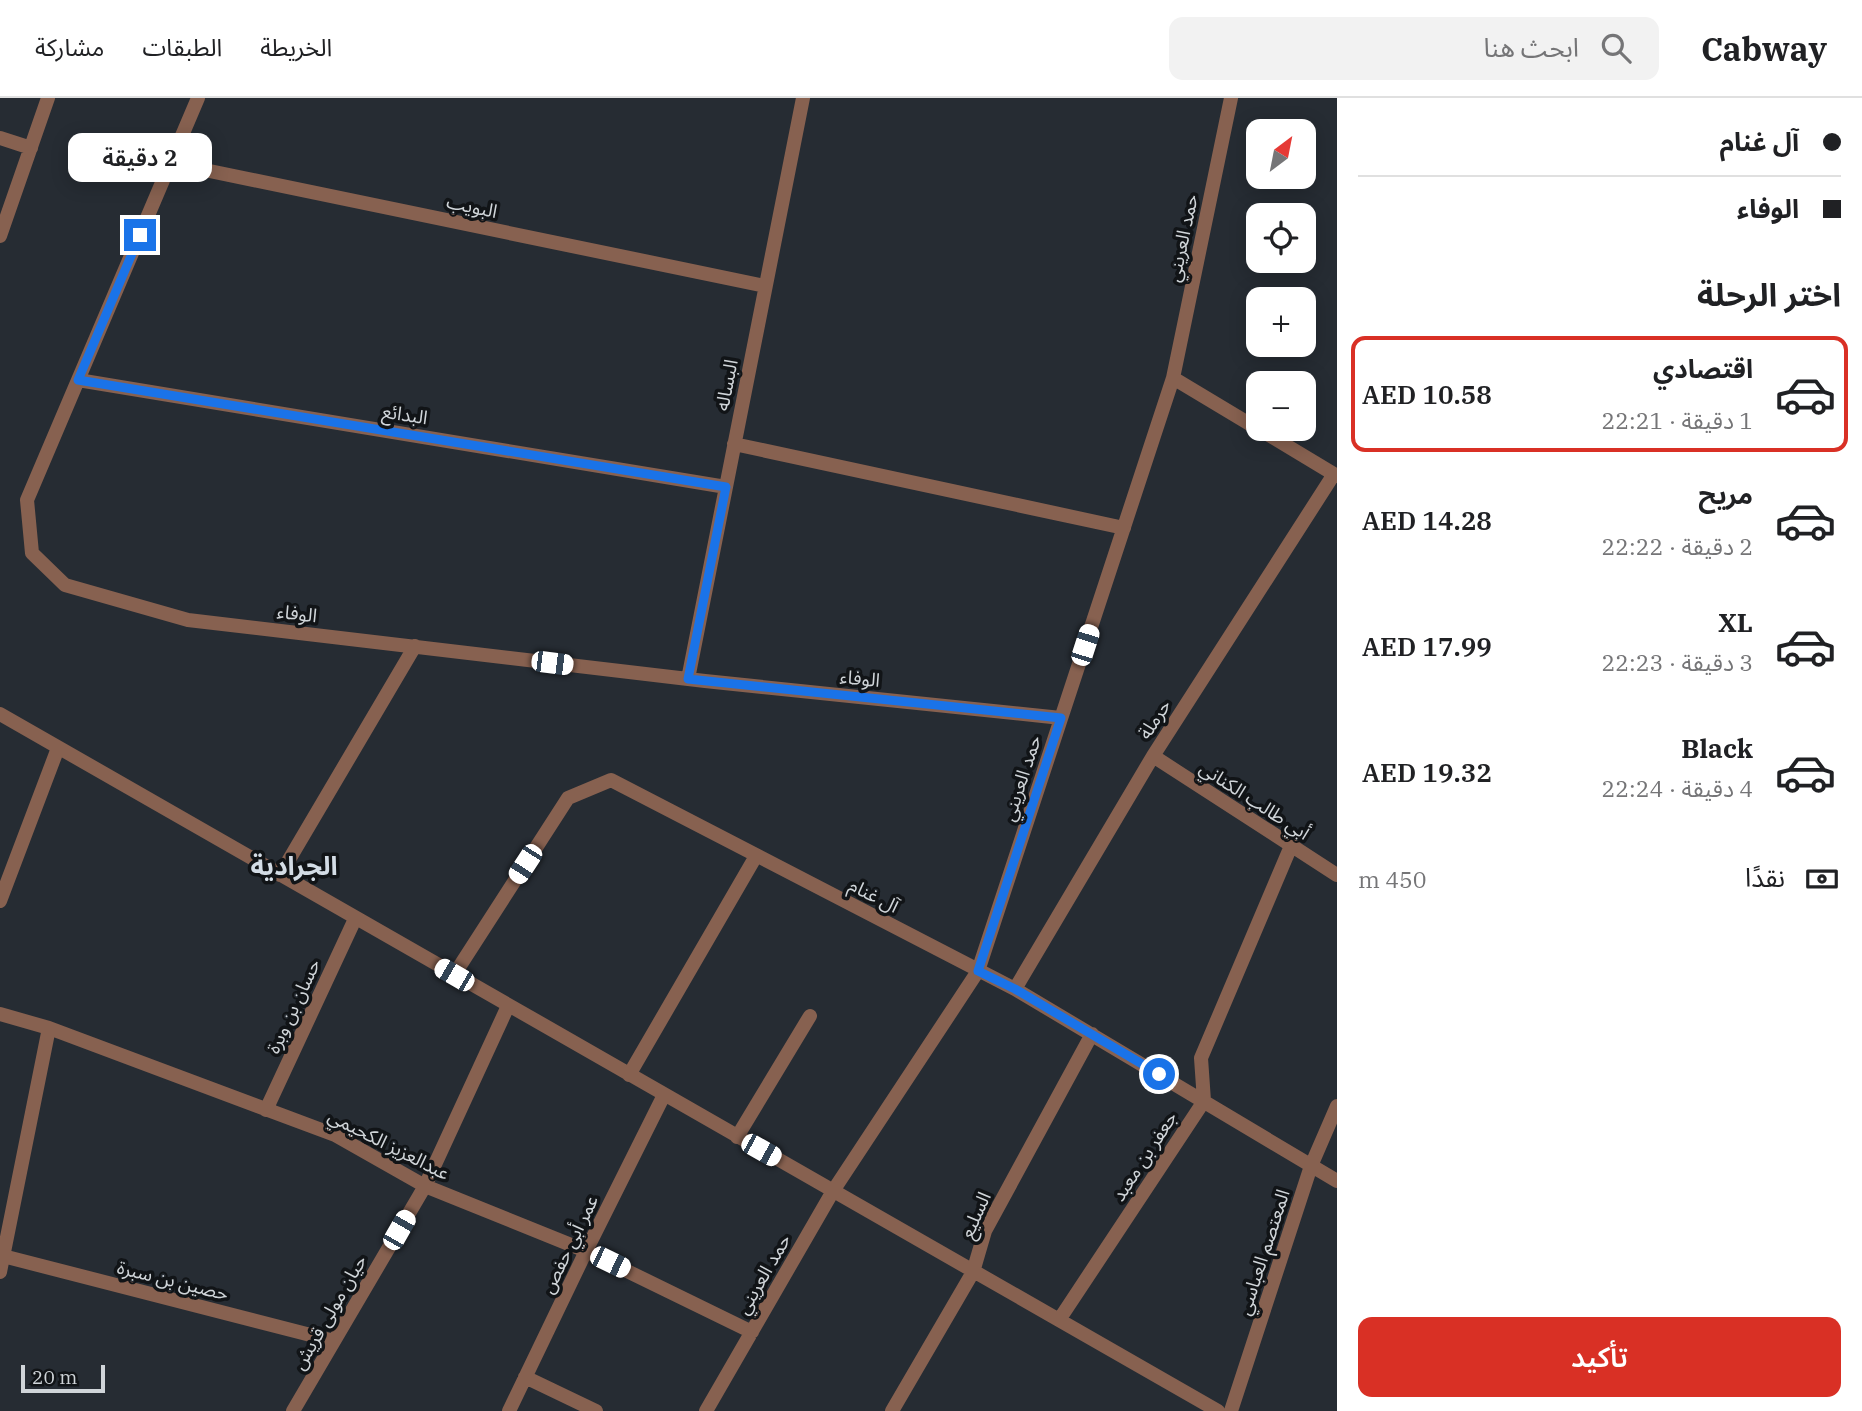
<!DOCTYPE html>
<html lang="ar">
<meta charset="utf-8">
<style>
:root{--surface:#fff;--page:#f2f2f2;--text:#202124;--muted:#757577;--line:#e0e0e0;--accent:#d93025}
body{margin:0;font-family:"IBM Plex Serif","Noto Sans Arabic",serif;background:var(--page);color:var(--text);direction:rtl;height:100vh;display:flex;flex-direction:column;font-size:26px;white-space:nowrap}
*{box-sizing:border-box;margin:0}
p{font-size:23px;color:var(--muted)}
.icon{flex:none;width:38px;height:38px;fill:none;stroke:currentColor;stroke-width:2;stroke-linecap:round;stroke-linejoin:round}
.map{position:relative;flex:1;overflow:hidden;direction:ltr}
.details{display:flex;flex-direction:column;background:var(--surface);width:525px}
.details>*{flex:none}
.guide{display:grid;align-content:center;height:154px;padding:0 21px;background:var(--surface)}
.needle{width:46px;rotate:32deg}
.buttons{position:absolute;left:1246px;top:21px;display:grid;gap:14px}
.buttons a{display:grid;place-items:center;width:70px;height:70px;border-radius:14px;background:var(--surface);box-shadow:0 4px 18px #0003;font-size:35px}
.scale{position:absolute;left:21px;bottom:18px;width:84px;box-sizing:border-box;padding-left:7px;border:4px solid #d0d5d9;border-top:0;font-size:19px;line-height:24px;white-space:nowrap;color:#d0d5d9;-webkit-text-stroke:5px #111417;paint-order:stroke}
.end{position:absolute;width:32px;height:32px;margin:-16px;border:9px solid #1a73e8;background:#fff;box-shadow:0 0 0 4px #fff}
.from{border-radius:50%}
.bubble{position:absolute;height:49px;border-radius:14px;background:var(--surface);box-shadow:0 4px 18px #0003;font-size:23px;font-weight:600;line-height:49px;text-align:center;direction:rtl}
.car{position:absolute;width:21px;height:42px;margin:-21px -10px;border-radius:9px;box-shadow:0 0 5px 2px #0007;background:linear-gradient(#fff 24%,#345 0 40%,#fff 0 76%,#345 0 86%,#fff 0)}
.guide b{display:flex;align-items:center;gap:24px;height:66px;font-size:26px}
.guide b+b{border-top:2px solid var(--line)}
.guide i{width:18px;height:18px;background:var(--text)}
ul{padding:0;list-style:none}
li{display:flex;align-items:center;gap:21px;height:116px;margin:0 14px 10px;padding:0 7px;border:4px solid transparent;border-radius:14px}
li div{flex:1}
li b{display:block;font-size:26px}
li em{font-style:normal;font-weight:600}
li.on{border-color:var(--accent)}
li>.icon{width:63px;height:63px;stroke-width:1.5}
h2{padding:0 21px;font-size:32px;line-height:84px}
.pay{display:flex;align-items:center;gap:18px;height:77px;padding:0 21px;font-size:26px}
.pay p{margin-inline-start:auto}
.action{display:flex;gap:14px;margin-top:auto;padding:14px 21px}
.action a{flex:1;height:80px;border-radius:14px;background:var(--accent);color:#fff;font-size:28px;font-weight:600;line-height:80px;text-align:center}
header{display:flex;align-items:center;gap:42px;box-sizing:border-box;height:98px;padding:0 35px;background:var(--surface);border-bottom:2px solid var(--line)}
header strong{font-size:33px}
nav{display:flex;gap:38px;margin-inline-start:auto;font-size:24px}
.search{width:490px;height:63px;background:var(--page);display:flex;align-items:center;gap:18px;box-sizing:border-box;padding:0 24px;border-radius:14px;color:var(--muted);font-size:26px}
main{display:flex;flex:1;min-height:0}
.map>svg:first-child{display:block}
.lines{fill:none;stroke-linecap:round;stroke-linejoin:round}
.street{stroke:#876150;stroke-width:14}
.route{stroke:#1a73e8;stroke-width:9}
.labels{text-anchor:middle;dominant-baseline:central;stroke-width:7;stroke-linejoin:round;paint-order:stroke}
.street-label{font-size:19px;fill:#d0d5d9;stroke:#111417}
.district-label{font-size:26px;font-weight:bold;fill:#d3dce5;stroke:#111417}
</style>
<header>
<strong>Cabway</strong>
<div class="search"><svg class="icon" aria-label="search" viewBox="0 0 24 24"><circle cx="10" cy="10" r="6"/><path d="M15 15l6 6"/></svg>ابحث هنا</div>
<nav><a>الخريطة</a><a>الطبقات</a><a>مشاركة</a></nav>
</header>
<main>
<section class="details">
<div class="guide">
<b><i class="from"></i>آل غنام</b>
<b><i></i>الوفاء</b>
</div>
<h2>اختر الرحلة</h2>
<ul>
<li class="on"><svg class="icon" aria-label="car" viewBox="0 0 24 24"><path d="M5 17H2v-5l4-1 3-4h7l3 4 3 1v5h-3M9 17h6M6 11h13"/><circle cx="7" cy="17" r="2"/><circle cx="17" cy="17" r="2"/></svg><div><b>اقتصادي</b><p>1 دقيقة · 22:21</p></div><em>AED 10.58</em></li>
<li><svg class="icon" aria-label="car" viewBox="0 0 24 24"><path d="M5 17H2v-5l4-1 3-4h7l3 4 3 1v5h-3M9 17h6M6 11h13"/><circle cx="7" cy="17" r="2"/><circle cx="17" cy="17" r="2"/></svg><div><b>مريح</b><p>2 دقيقة · 22:22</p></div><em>AED 14.28</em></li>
<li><svg class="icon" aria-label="car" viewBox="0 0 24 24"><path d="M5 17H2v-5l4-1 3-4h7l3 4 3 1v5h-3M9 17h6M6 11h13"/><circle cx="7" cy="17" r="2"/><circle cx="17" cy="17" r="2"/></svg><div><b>XL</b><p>3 دقيقة · 22:23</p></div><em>AED 17.99</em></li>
<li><svg class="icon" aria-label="car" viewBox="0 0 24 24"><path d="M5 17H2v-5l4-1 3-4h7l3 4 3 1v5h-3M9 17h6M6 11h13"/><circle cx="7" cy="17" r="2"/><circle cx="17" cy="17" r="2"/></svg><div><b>Black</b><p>4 دقيقة · 22:24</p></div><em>AED 19.32</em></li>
</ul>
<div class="pay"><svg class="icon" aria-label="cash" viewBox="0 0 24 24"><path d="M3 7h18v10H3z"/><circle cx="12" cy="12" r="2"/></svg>نقدًا<p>450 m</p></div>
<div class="action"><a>تأكيد</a></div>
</section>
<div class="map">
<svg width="1337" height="1313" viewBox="0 0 1337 1313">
<rect width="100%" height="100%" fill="#262c33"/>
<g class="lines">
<!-- street -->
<path class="street" d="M 198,0 L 27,402 L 32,455 L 65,487 L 188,522 L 705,583 L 1061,620
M 0,40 L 31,50
M 171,65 L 765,188
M 0,138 L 48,0
M 1173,280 L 1258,331
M 78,282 L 726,389
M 1259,331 L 1337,378
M 734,346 L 1124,430
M 688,581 L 803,0
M 0,616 L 1218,1313
M 1153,658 L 1337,777
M 280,777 L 415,548
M 0,803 L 58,650
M 454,877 L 568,700 L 611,682 L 1015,891 L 1337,1083
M 1015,891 L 1153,658 L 1334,376
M 0,916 L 49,930 L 335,1037 L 425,1088 L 586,1153 L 752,1234
M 629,977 L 756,758
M 266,1012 L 355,821
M 737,1039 L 810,918
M 3,1158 L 334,1243
M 0,1174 L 49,930
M 1059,1222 L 1204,1003 L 1201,960 L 1291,748
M 525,1279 L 596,1313
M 293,1313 L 425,1088 L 508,908
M 509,1313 L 586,1153 L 664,997
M 706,1313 L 833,1093 L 978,873 L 1173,280 L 1231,0
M 892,1313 L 973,1174 L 985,1133 L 1092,936
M 1231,1313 L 1311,1068 L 1337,1008"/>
</g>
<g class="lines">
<!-- route -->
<path class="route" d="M 140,137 L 78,282 L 726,389 L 688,581 L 1061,620 L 978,873 L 1015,891 L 1159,976"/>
</g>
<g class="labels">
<!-- street labels -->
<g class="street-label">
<text transform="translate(472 108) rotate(12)">البويب</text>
<text transform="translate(1182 140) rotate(-78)">حمد العريني</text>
<text transform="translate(726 287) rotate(-79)">البساله</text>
<text transform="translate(405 316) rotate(9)">البدائع</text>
<text transform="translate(297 515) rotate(7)">الوفاء</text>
<text transform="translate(860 580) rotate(6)">الوفاء</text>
<text transform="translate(1154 621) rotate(-57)">حرملة</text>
<text transform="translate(1021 680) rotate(-72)">حمد العريني</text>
<text transform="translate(1255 702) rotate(33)">أبي طالب الكناني</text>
<text transform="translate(874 797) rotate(27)">آل غنام</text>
<text transform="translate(293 908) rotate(-65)">حسان بن وبرة</text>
<text transform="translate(389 1046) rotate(27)">عبدالعزيز الكحيمي</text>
<text transform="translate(1144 1058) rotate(-57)">جعفر بن معبد</text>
<text transform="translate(975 1117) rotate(-66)">السليع</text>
<text transform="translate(569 1146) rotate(-64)">عمر أبي حفص</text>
<text transform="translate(1263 1154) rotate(-72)">المعتصم العباسي</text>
<text transform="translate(763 1176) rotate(-60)">حمد العريني</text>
<text transform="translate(173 1182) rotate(14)">حصين بن سبرة</text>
<text transform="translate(329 1214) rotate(-60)">حيان مولى قريش</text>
</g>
<!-- district labels -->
<g class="district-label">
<text x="294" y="767">الجرادية</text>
</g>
</g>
</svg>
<div class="buttons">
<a><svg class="needle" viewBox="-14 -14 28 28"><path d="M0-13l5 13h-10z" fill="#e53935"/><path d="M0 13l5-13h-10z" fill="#757577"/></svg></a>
<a><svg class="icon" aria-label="locate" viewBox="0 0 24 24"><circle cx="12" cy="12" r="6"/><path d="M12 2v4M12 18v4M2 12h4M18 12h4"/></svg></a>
<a>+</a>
<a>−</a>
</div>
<div class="scale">20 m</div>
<i class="end from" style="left:1159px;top:976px"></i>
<i class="end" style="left:140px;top:137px"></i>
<div class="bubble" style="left:68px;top:35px;width:144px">2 دقيقة</div>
<i class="car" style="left:1085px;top:547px;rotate:18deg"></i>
<i class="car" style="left:552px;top:565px;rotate:97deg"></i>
<i class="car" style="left:525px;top:766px;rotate:213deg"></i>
<i class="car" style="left:454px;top:877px;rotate:300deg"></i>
<i class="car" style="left:761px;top:1052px;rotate:119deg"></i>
<i class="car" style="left:399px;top:1132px;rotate:30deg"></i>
<i class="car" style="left:610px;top:1164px;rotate:116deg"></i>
</div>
</main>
